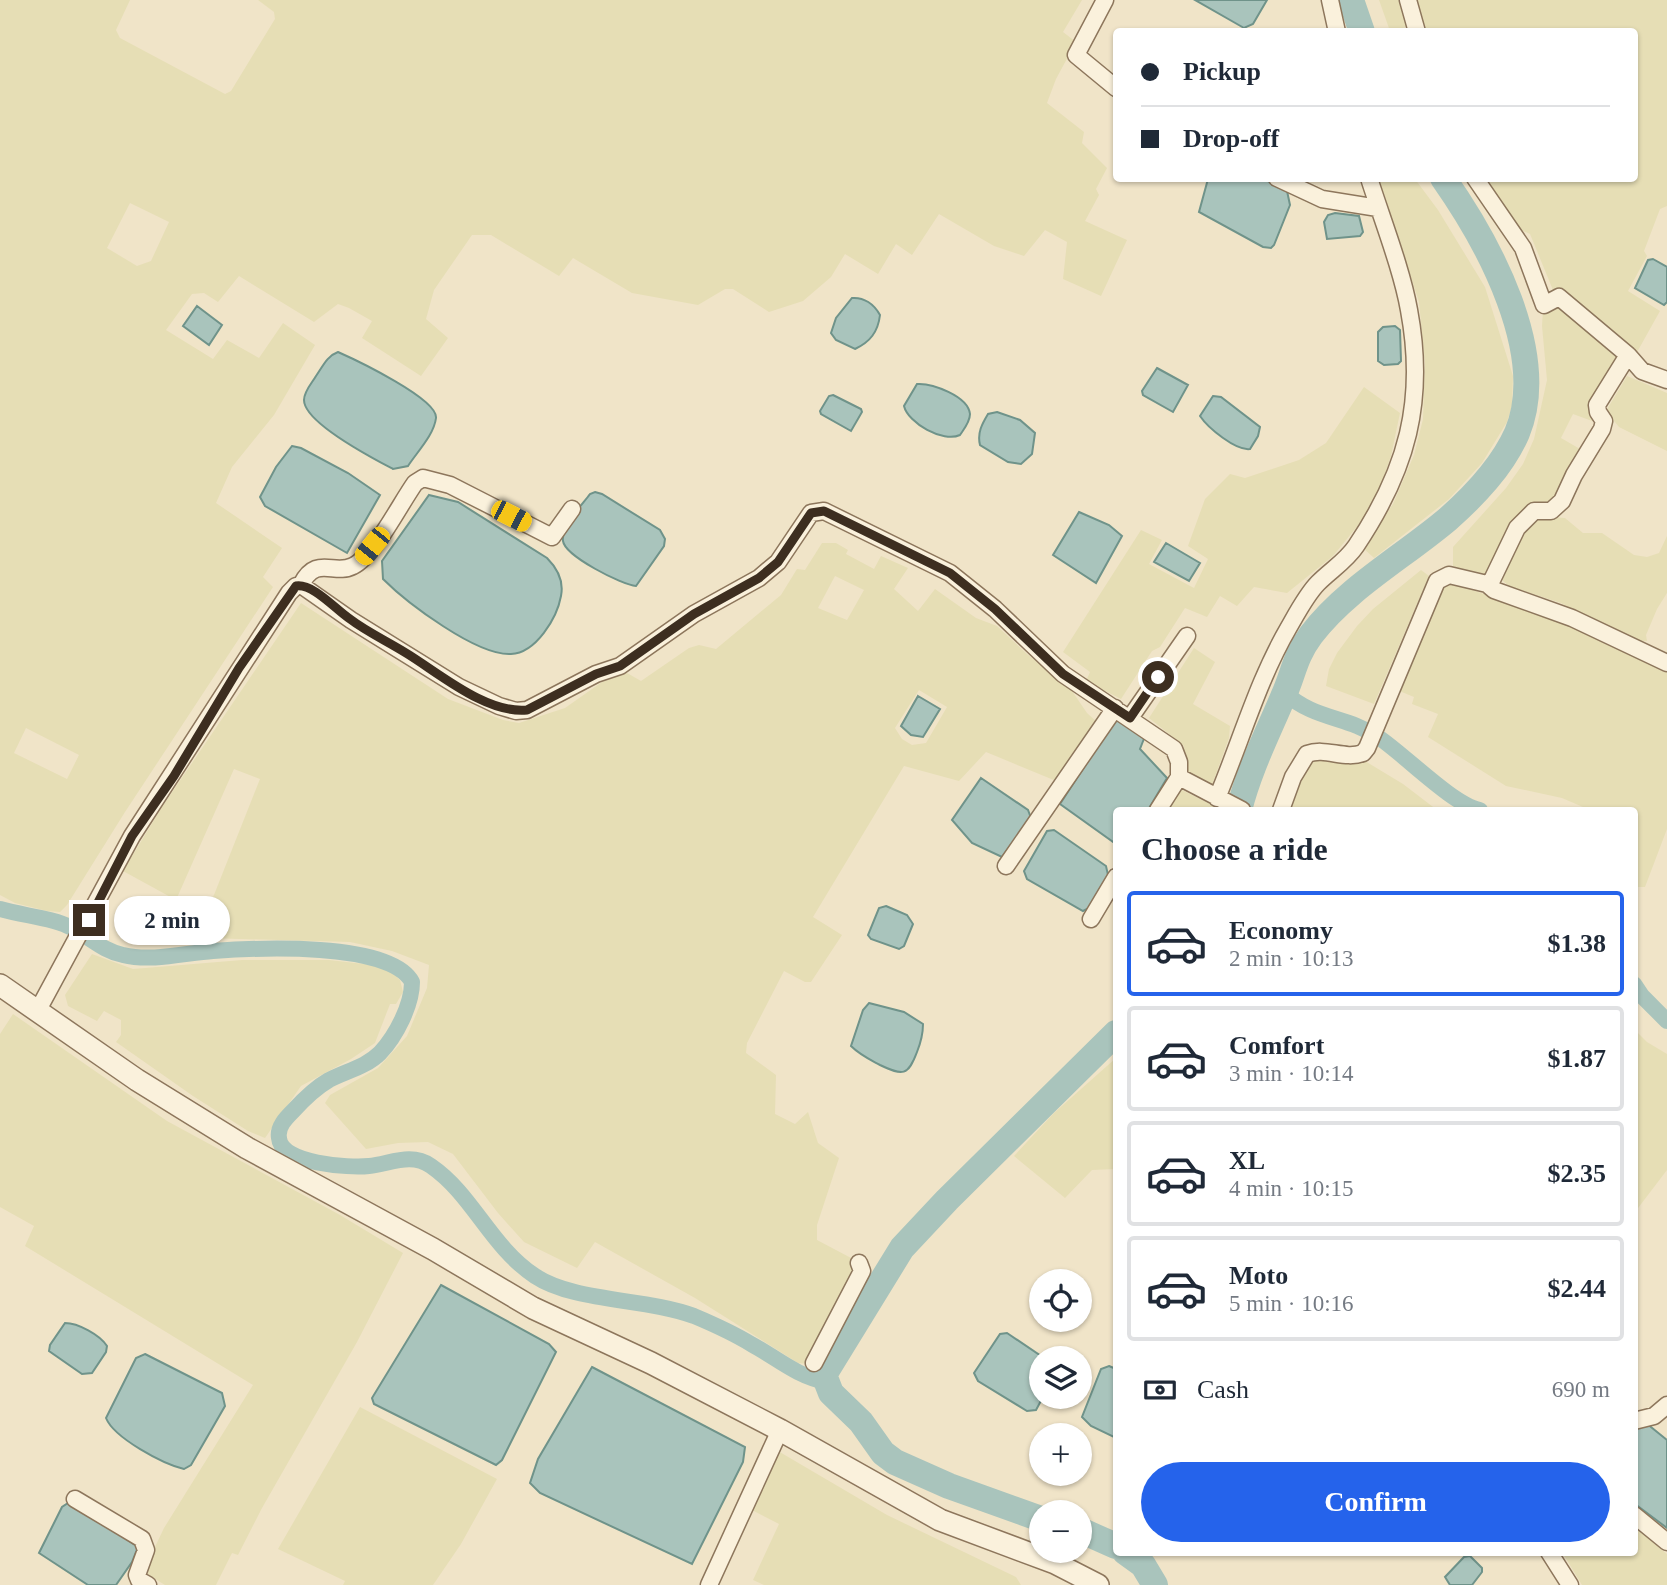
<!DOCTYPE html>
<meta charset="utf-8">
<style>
:root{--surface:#fff;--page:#f2f2f3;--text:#1f2937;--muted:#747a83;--line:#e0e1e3;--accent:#2563eb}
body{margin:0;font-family:Georgia,serif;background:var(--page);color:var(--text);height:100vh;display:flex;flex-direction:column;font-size:26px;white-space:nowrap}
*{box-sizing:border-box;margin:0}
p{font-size:23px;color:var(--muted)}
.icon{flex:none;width:38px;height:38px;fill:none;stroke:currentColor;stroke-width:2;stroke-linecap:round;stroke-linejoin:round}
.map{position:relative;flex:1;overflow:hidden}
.panel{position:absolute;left:1113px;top:807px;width:525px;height:749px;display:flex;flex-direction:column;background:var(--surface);border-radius:7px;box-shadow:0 2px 5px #0004}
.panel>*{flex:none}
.banner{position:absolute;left:1113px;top:28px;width:525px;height:154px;border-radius:7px;box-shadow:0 2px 5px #0004;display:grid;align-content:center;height:154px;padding:0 28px;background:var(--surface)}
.tools{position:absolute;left:1029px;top:1269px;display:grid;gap:14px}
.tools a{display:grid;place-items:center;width:63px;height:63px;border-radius:50%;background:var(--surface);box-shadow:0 2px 5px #0004;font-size:35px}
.end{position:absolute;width:32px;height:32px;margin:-16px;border:9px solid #3d2e20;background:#fff;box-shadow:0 0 0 4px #fff}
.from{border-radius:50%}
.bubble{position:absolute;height:49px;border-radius:24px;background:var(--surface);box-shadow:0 2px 5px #0004;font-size:23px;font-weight:800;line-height:49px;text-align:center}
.car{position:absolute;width:21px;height:42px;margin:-21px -10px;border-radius:9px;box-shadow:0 0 5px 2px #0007;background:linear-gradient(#f5c518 24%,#345 0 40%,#f5c518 0 76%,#345 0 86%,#f5c518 0)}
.banner b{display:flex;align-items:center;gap:24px;height:66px;font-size:26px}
.banner b+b{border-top:2px solid var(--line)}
.banner i{width:18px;height:18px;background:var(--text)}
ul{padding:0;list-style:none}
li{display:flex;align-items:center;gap:21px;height:105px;margin:0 14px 10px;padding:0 14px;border:4px solid var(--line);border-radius:7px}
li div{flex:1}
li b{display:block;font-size:26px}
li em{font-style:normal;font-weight:800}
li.selected{border-color:var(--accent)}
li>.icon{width:63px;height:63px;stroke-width:1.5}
h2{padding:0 28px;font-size:32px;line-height:84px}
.pay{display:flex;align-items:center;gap:18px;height:77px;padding:0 28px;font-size:26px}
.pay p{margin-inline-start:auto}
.action{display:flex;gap:14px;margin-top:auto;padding:14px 28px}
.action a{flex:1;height:80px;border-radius:42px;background:var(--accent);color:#fff;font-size:28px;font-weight:800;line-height:80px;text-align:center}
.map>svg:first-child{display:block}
.farmland{fill:#e6deb5;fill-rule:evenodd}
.water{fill:#a9c4bc;stroke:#6f938a;stroke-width:2}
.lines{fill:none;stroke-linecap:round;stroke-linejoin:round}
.canal{stroke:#a9c4bc;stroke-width:16}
.river{stroke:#a9c4bc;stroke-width:26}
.minor-casing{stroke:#8d765c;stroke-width:19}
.tertiary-casing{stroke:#8d765c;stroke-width:24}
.minor{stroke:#faf1dc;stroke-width:16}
.tertiary{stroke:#faf1dc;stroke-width:21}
.route{stroke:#3d2e20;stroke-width:9}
</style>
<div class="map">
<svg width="1667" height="1585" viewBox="0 0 1667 1585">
<rect width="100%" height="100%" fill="#f0e4c8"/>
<!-- farmland -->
<path class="farmland" d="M 0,0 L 130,0 L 116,30 L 120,38 L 225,94 L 231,91 L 275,19 L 274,12 L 258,0 L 1082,0 L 1063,32 L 1076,42 L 1056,79 L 1047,103 L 1084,132 L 1082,143 L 1107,168 L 1096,189 L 1099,195 L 1085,221 L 1127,240 L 1101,296 L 1063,279 L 1067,242 L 1045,230 L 1024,256 L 994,246 L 939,214 L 912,255 L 896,244 L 878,274 L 845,254 L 831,277 L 803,301 L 769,312 L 733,289 L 725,289 L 698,305 L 632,293 L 573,258 L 559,276 L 491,235 L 472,235 L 434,290 L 426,319 L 448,338 L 421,376 L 362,338 L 372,321 L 349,308 L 338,304 L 314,322 L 239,276 L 218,302 L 204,293 L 192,294 L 166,330 L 213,359 L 227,340 L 259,358 L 283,323 L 315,345 L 274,415 L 232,467 L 216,503 L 282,548 L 263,577 L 273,587 L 125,812 L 67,905 L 60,912 L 47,911 L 15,903 L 0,895 ZM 130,203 L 169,222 L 151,261 L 137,266 L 107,248 ZM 26,728 L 79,755 L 67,779 L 14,753 Z
M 1379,0 L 1400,0 L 1407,27 L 1390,31 Z
M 1414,0 L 1667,0 L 1667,206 L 1660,209 L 1644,251 L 1647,256 L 1628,291 L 1660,311 L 1636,354 L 1560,290 L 1553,290 L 1530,234 L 1519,229 L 1481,179 L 1634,178 L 1634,32 L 1423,31 Z
M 1379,179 L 1415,179 L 1438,210 L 1485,287 L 1513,376 L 1512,406 L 1507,422 L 1482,463 L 1449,499 L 1374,558 L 1362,547 L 1393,504 L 1414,455 L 1423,419 L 1425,363 L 1419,302 Z
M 1558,304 L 1619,356 L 1591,411 L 1592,421 L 1573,414 L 1561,438 L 1580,449 L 1555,503 L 1536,505 L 1522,511 L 1515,518 L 1486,577 L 1481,576 L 1453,566 L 1453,547 L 1506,488 L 1523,464 L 1534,439 L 1547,380 L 1542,326 L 1543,310 Z
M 1627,376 L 1667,393 L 1667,451 L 1619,427 L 1606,411 Z
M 1364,387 L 1400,413 L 1391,456 L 1379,491 L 1360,523 L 1333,556 L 1287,593 L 1254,587 L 1237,606 L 1220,596 L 1207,617 L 1185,608 L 1160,647 L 1152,651 L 1121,699 L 1086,681 L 1090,672 L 1063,652 L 1141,530 L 1162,540 L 1149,564 L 1194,588 L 1208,559 L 1188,546 L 1205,499 L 1230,474 L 1245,478 L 1299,460 L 1326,443 Z
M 1538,516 L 1565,518 L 1583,533 L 1602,533 L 1634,555 L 1647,557 L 1659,553 L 1667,536 L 1667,593 L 1657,609 L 1646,635 L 1647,641 L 1633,641 L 1561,603 L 1509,586 L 1503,581 L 1502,576 L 1524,530 Z
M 822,543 L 836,543 L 848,550 L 846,554 L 874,569 L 881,556 L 908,568 L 894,589 L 918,611 L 935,589 L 976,618 L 997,626 L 1027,654 L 1070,688 L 1087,713 L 1099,724 L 1061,783 L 986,752 L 959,781 L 904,766 L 813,917 L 842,935 L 811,982 L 805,982 L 784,971 L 747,1043 L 746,1053 L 776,1075 L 775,1114 L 795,1124 L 808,1112 L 818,1143 L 839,1158 L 817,1225 L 817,1240 L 853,1259 L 858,1269 L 809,1364 L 798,1363 L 695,1298 L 595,1242 L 577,1268 L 524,1242 L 498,1213 L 453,1154 L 428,1142 L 398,1143 L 366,1149 L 325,1103 L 330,1095 L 378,1068 L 407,1036 L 427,988 L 429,965 L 392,951 L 350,942 L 206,938 L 208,910 L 260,779 L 234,769 L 176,900 L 123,871 L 162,807 L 301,603 L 448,699 L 503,720 L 519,723 L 565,708 L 602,682 L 627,673 L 641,681 L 689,648 L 699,645 L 716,649 L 781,595 L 797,569 L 805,570 ZM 835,576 L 864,590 L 847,620 L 818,608 ZM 919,690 L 947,707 L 926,743 L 912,745 L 902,739 L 895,728 Z
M 1421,570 L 1429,576 L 1374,704 L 1326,686 L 1329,669 L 1337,653 L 1357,626 L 1373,609 Z
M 1449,582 L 1551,617 L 1667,670 L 1667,829 L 1645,887 L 1635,887 L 1634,810 L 1590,810 L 1562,798 L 1506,786 L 1428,737 L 1438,714 L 1412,704 L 1414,697 L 1397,690 L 1439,589 Z
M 1194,648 L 1215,662 L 1193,704 L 1230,726 L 1229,738 L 1212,785 L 1184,771 L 1184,746 L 1149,718 Z
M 1315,757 L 1365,761 L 1403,784 L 1437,810 L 1289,810 L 1305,767 Z
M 1178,788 L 1222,810 L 1164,810 Z
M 92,954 L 133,969 L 242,960 L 329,960 L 373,965 L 392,972 L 400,980 L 403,992 L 396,1004 L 390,1004 L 375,1043 L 351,1059 L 301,1086 L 265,1138 L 248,1131 L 193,1096 L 116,1042 L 121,1035 L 121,1020 L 104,1011 L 97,1021 L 68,1006 L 65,995 Z
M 13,1014 L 167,1121 L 340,1215 L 403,1253 L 357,1342 L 262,1508 L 238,1555 L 232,1553 L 216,1585 L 165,1585 L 147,1574 L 145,1568 L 164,1528 L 253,1385 L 25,1246 L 34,1226 L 0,1207 L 0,1034 Z
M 1635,1030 L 1647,1042 L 1667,1054 L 1667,1170 L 1635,1212 Z
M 1116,1058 L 1116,1169 L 1092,1170 L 1065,1198 L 1014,1156 L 1054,1113 Z
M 360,1407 L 497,1479 L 461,1544 L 433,1585 L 343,1585 L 345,1581 L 278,1549 Z
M 778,1451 L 887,1515 L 1016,1577 L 1021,1585 L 764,1585 L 753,1580 L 779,1524 L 752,1510 Z
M 1635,1527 L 1667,1554 L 1667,1585 L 1582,1585 L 1562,1552 L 1634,1552 Z"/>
<!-- water -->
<path class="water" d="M 1195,0 L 1267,0 L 1253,24 L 1244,28 Z
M 1208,179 L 1264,179 L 1287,191 L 1290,205 L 1274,245 L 1271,248 L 1263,247 L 1199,212 Z
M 1335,213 L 1359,216 L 1363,232 L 1360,236 L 1327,239 L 1324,222 L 1328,215 Z
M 1653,259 L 1667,267 L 1667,302 L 1664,305 L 1635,288 L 1648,260 Z
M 852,298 C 864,297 874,304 880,315 C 878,332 870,342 855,349 L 836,340 L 831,333 L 836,318 Z
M 197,306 L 222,325 L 209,345 L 183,326 Z
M 1395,326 L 1400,330 L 1401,361 L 1398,364 L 1384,365 L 1378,361 L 1378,332 L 1383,327 Z
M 338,352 C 356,360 438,399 436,418 C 434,435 417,452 408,466 L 393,469 C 374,459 304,423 304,400 C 304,391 312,383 316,376 C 323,366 327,356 338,352 Z
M 1157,368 L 1188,385 L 1173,412 L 1143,395 L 1142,391 Z
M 917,384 C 932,383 968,396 970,414 C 970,422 964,429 960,435 C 943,443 908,423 904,406 Z
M 833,395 L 861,409 L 862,412 L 851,431 L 821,414 L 820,411 L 829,396 Z
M 1213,396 L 1221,397 L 1260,427 L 1258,436 L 1250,449 C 1236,451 1208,428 1200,416 Z
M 997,412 L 1020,420 L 1035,433 L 1032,454 L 1021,464 L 1008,462 L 980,445 C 977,433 982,424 988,414 Z
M 292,446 L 301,448 L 348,473 L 380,495 L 347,553 L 265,506 L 260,497 L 276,467 Z
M 595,492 L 602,494 L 660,530 L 665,539 L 664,546 L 636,586 C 622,585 565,556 563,541 C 561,526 582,505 590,494 Z
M 429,495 L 458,502 L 547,558 C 557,568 564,581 561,596 C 557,618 536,653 511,654 C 477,656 407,603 383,579 L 382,561 Z
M 1079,512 L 1109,525 L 1122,536 L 1096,583 L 1053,555 Z
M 1166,543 L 1200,563 L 1189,581 L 1154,562 Z
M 918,696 L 940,709 L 923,737 L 911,735 L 901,726 Z
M 1116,718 L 1145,736 L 1140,749 L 1167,778 L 1148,810 L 1116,810 L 1116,844 L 1060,804 Z
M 981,778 L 1028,810 L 1031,818 L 1002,857 L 972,843 L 952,820 Z
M 1054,830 L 1106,866 L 1108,875 L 1089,908 L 1083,911 L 1027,879 L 1024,871 L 1047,831 Z
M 886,906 L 907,915 L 913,924 L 904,946 L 899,949 L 871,939 L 868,935 L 879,908 Z
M 869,1003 L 904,1012 L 923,1024 C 923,1034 921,1042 917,1052 C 908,1076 903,1076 880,1065 C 869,1059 860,1055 851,1046 L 863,1010 Z
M 441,1285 L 549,1344 L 556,1352 L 502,1460 L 496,1465 L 374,1404 L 372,1398 Z
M 65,1323 C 78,1323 100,1335 107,1346 L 106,1352 L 92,1373 L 82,1374 L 49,1351 L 50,1345 Z
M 1007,1333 L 1044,1358 L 1041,1358 L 1043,1397 L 1036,1410 L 1027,1411 L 978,1381 L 974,1373 L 1000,1334 Z
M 145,1354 L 222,1393 L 225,1406 L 191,1465 L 184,1469 C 163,1464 114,1438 106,1418 L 136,1358 Z
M 1109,1366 L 1116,1369 L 1116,1438 L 1091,1426 L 1082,1417 L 1101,1369 Z
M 592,1367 L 745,1447 L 743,1462 L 692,1564 L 540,1493 L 530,1483 L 538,1459 Z
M 1646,1423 L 1667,1440 L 1667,1528 L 1635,1504 L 1635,1428 Z
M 68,1503 L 75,1504 L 138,1547 L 132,1562 L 116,1585 L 88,1585 L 39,1553 L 62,1507 Z
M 1470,1556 L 1482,1568 L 1482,1572 L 1472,1585 L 1450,1585 L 1445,1577 L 1464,1557 Z"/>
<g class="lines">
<!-- canal -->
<path class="canal" d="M 1285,693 C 1315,720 1347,716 1378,737 C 1404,754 1453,805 1480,810
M 0,909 C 23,916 51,917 72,928 C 90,937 103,951 123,955 C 152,962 185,953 213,951 C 255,948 390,941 412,982 C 412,1005 396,1036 380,1053 C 366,1067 346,1071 329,1080 C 315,1088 304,1099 293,1111 C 286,1118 277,1127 279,1138 C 281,1164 349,1168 369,1166 C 390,1164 411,1152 431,1166 C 473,1195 490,1246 535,1276 C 574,1302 646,1298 694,1316 C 713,1324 733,1333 751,1344 C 777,1358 796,1376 826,1382
M 1634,984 L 1642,996 L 1667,1021"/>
<!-- river -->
<path class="river" d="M 1351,0 L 1362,32
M 1239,810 C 1249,770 1267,735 1283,697 C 1294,673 1294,658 1311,635 C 1347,588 1403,557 1448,519 C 1475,495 1502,467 1517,433 C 1550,354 1488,242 1443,178
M 1041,1519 L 949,1486 L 895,1462 L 883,1453 L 861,1422 L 831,1393 L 824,1375 L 902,1248 L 947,1200 L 1116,1033
M 1080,1530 L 1116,1546
M 1125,1552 L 1143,1565 L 1155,1585"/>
<!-- minor casing -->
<g class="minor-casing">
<path id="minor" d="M 1105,0 L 1076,55 L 1116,88
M 1330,0 L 1337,32
M 1408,0 L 1417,32
M 1277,178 L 1322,199 L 1378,208
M 1628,355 L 1642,371 L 1667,380
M 1487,584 L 1494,590 L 1572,618 L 1667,663
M 301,585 C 316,554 334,576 353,566 C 374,556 400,504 415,483 L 423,478 L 450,485 L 552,537 L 572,509
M 1130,718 L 1187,636
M 1217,798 C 1241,741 1258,680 1289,627 C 1297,613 1307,594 1318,583 C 1331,570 1346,561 1356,546 C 1407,470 1426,401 1409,310 C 1402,270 1382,219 1369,178
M 1158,810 L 1179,777
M 1281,810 L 1293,777 L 1307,754 C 1326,747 1344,760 1363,753 L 1367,748 L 1437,581 L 1449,575 L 1487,584 L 1492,580 L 1517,528 L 1534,511 L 1551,511 L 1562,501 L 1574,475 L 1602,429 L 1604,421 L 1598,412 L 1597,405 L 1628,355 L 1559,297 L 1544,305 L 1523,248 L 1475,178
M 1006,866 L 1115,708
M 1091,919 L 1116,877
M 38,1010 L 132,836 L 289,593 L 296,586 L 301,585 L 351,620 L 459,687 L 499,706 L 516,711 L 527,710 L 596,674 L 620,666 L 694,614 L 759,578 L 778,562 L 811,513 L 824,511 L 950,573 L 995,609 L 1063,674 L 1174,749 L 1179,762 L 1179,777 L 1242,810
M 814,1363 L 862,1271 L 859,1263
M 1634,1421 L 1654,1416 L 1667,1405
M 75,1499 L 142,1539 L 146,1550 L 137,1575 L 139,1580 L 148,1585
M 1634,1515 L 1667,1542
M 1549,1552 L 1570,1585
M 709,1585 L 780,1430"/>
</g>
<!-- tertiary casing -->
<g class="tertiary-casing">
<path id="tertiary" d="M 0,985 L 137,1080 L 247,1148 L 433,1249 L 533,1308 L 651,1363 L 780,1430 L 940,1520 L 1055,1563 L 1098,1585"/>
</g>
<!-- minor -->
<use href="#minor" class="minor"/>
<!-- tertiary -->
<use href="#tertiary" class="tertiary"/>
</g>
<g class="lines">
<!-- route -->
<path class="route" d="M 89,920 L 132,836 L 174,776 L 239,668 L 296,586 C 313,583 336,610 350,619 C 367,632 387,641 406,653 C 439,673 486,714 527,710 L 596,674 L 620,666 L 694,614 L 759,578 L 778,562 L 811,513 L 824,511 L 950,573 L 995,609 L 1063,674 L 1130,718 L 1158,677"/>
</g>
</svg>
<div class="tools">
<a><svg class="icon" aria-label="locate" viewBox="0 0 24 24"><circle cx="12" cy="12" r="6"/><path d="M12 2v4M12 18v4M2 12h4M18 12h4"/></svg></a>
<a><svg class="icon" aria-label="layers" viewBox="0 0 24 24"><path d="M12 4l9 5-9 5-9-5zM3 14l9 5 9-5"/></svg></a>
<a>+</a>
<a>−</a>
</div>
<i class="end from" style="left:1158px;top:677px"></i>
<i class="end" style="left:89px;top:920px"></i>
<div class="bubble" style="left:114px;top:896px;width:116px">2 min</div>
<i class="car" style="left:511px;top:516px;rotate:117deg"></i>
<i class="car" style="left:372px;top:546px;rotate:219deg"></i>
<div class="banner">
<b><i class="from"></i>Pickup</b>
<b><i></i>Drop-off</b>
</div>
<section class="panel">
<h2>Choose a ride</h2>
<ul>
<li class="selected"><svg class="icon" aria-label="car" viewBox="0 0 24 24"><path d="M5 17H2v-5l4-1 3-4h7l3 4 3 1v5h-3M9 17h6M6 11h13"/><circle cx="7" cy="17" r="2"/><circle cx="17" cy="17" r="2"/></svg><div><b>Economy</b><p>2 min · 10:13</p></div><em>$1.38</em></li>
<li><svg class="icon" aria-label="car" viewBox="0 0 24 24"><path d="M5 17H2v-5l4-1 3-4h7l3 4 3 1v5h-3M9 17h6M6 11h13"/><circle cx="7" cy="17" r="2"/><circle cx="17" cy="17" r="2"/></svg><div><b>Comfort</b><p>3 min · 10:14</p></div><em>$1.87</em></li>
<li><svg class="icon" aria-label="car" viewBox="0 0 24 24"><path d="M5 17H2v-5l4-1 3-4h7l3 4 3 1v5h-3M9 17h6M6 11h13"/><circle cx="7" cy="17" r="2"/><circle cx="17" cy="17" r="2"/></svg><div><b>XL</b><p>4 min · 10:15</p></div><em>$2.35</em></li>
<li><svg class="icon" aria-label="car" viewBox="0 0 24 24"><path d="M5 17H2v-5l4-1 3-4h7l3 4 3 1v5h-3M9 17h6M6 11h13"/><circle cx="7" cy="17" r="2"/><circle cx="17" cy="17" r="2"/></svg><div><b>Moto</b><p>5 min · 10:16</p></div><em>$2.44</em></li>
</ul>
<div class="pay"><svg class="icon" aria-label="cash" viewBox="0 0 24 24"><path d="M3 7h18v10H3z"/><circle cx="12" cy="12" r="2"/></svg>Cash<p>690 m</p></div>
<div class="action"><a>Confirm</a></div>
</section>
</div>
